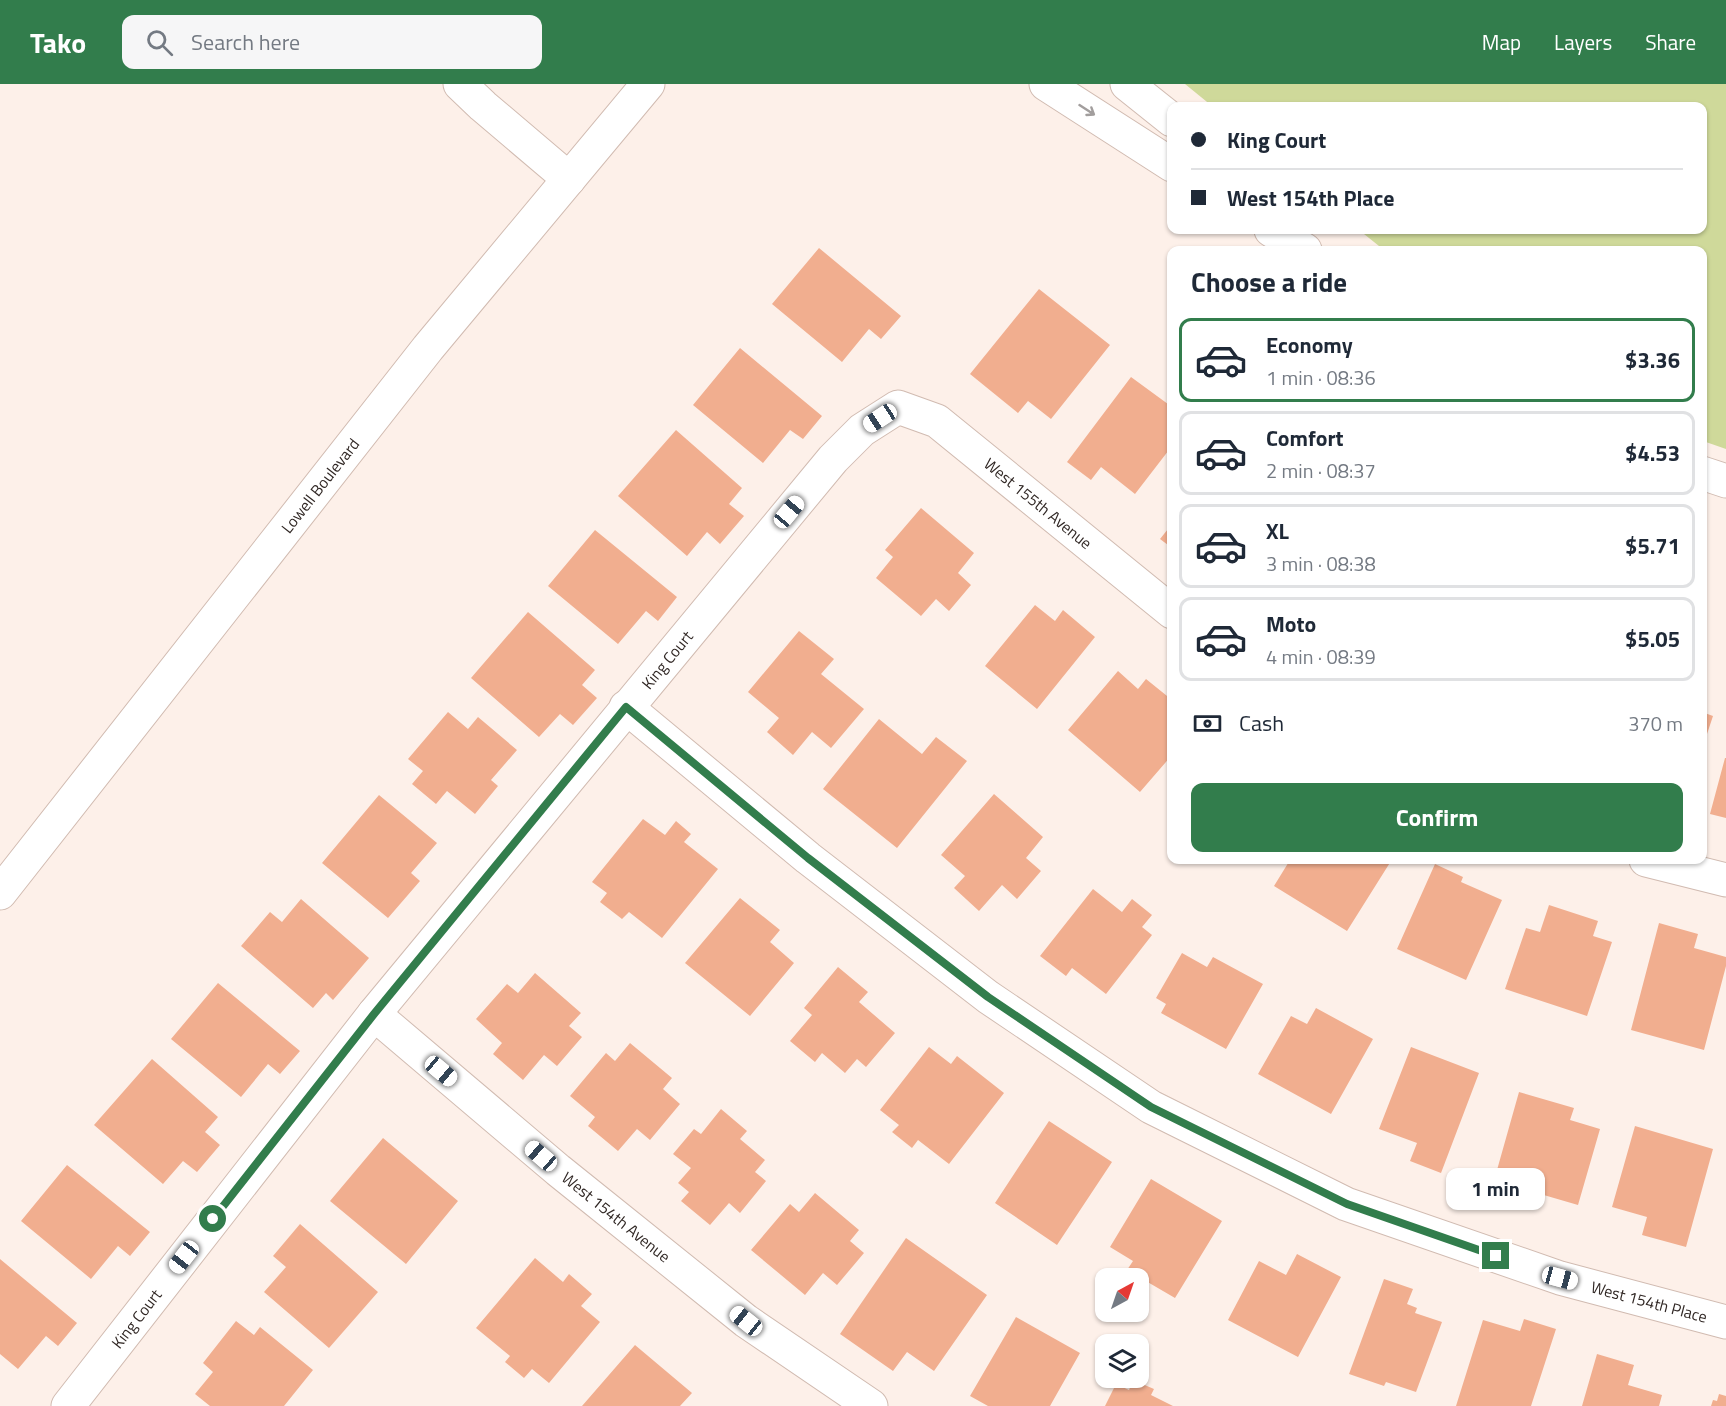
<!DOCTYPE html>
<meta charset="utf-8">
<style>
:root{--surface:#fff;--page:#f6f6f7;--text:#1f2937;--muted:#747a83;--line:#e0e1e3;--accent:#327d4c}
body{margin:0;font-family:"Titillium Web",sans-serif;background:var(--page);color:var(--text);height:100vh;display:flex;flex-direction:column;font-size:22px;white-space:nowrap}
*{box-sizing:border-box;margin:0}
p{font-size:20px;color:var(--muted)}
.icon{flex:none;width:33px;height:33px;fill:none;stroke:currentColor;stroke-width:2;stroke-linecap:round;stroke-linejoin:round}
.map{position:relative;flex:1;overflow:hidden}
.side{position:absolute;left:1167px;top:162px;width:540px;height:618px;display:flex;flex-direction:column;background:var(--surface);border-radius:12px;box-shadow:0 2px 4px #0004}
.side>*{flex:none}
.banner{position:absolute;left:1167px;top:18px;width:540px;height:132px;border-radius:12px;box-shadow:0 2px 4px #0004;display:grid;align-content:center;height:132px;padding:0 24px;background:var(--surface)}
.needle{width:39px;rotate:40deg}
.controls{position:absolute;left:1095px;top:1184px;display:grid;gap:12px}
.controls a{display:grid;place-items:center;width:54px;height:54px;border-radius:12px;background:var(--surface);box-shadow:0 2px 4px #0004;font-size:30px}
.end{position:absolute;width:27px;height:27px;margin:-14px;border:8px solid #327d4c;background:#fff;box-shadow:0 0 0 3px #fff}
.from{border-radius:50%}
.bubble{position:absolute;height:42px;border-radius:12px;background:var(--surface);box-shadow:0 2px 4px #0004;font-size:20px;font-weight:700;line-height:42px;text-align:center}
.car{position:absolute;width:18px;height:36px;margin:-18px -9px;border-radius:8px;box-shadow:0 0 4px 2px #0007;background:linear-gradient(#fff 24%,#345 0 40%,#fff 0 76%,#345 0 86%,#fff 0)}
.banner b{display:flex;align-items:center;gap:21px;height:57px;font-size:22px}
.banner b+b{border-top:2px solid var(--line)}
.banner i{width:15px;height:15px;background:var(--text)}
ul{padding:0;list-style:none}
li{display:flex;align-items:center;gap:18px;height:84px;margin:0 12px 9px;padding:0 12px;border:3px solid var(--line);border-radius:12px}
li div{flex:1}
li b{display:block;font-size:22px}
li em{font-style:normal;font-weight:700}
li.active{border-color:var(--accent)}
li>.icon{width:54px;height:54px;stroke-width:1.5}
h2{padding:0 24px;font-size:27px;line-height:72px}
.pay{display:flex;align-items:center;gap:15px;height:66px;padding:0 24px;font-size:22px}
.pay p{margin-inline-start:auto}
.button{display:flex;gap:12px;margin-top:auto;padding:12px 24px}
.button a{flex:1;height:69px;border-radius:12px;background:var(--accent);color:#fff;font-size:24px;font-weight:700;line-height:69px;text-align:center}
header{display:flex;align-items:center;gap:36px;box-sizing:border-box;height:84px;padding:0 30px;background:var(--accent);color:#fff}
header strong{font-size:28px}
nav{display:flex;gap:33px;margin-inline-start:auto;font-size:21px}
.search{width:420px;height:54px;background:var(--page);display:flex;align-items:center;gap:15px;box-sizing:border-box;padding:0 21px;border-radius:12px;color:var(--muted);font-size:22px}
.map>svg:first-child{display:block}
.green{fill:#cfd99a}
.building{fill:#f1ae8f}
.lines{fill:none;stroke-linecap:round;stroke-linejoin:round}
.minor-casing{stroke:#d1bbb1;stroke-width:35}
.major-casing{stroke:#d1bbb1;stroke-width:35}
.minor{stroke:#fff;stroke-width:33}
.major{stroke:#fff;stroke-width:33}
.oneway{stroke:#a29e9d}
.route{stroke:#327d4c;stroke-width:8}
.labels{text-anchor:middle;dominant-baseline:central;stroke-width:6;stroke-linejoin:round;paint-order:stroke}
.street-label{font-size:16px;fill:#312825;stroke:#fdf0e9}
</style>
<header>
<strong>Tako</strong>
<div class="search"><svg class="icon" aria-label="search" viewBox="0 0 24 24"><circle cx="10" cy="10" r="6"/><path d="M15 15l6 6"/></svg>Search here</div>
<nav><a>Map</a><a>Layers</a><a>Share</a></nav>
</header>
<div class="map">
<svg width="1726" height="1322" viewBox="0 0 1726 1322">
<rect width="100%" height="100%" fill="#fdf0e9"/>
<!-- green -->
<path class="green" d="M 1185,0 L 1726,0 L 1726,365 L 1703,357 L 1702,166 L 1384,166 L 1359,146 L 1702,146 L 1702,22 L 1212,22 Z"/>
<!-- building -->
<path class="building" d="M 819,164 L 901,232 L 881,255 L 869,245 L 842,278 L 772,220 Z
M 1039,205 L 1110,261 L 1051,335 L 1028,317 L 1018,329 L 970,290 Z
M 740,264 L 822,332 L 803,355 L 790,346 L 763,379 L 693,321 Z
M 1131,293 L 1172,323 L 1172,362 L 1135,410 L 1101,383 L 1091,396 L 1067,378 Z
M 676,346 L 742,404 L 729,420 L 744,432 L 720,460 L 707,448 L 687,472 L 618,412 Z
M 921,424 L 974,469 L 958,489 L 971,501 L 949,527 L 936,515 L 921,532 L 876,494 L 893,473 L 885,466 Z
M 1172,440 L 1172,464 L 1160,455 Z
M 595,446 L 677,513 L 658,537 L 646,527 L 618,560 L 548,502 Z
M 1035,521 L 1055,537 L 1063,526 L 1095,553 L 1037,625 L 985,582 Z
M 528,528 L 595,586 L 582,601 L 597,614 L 573,641 L 560,630 L 539,653 L 471,594 Z
M 799,547 L 834,575 L 821,590 L 864,625 L 831,664 L 812,648 L 793,671 L 767,648 L 779,634 L 748,608 Z
M 1118,587 L 1138,605 L 1146,595 L 1172,616 L 1172,671 L 1140,708 L 1068,646 Z
M 448,628 L 468,645 L 478,633 L 517,666 L 491,696 L 498,702 L 475,730 L 447,707 L 436,720 L 412,700 L 423,687 L 408,675 Z
M 1702,628 L 1713,632 L 1703,662 L 1702,662 Z
M 879,635 L 922,670 L 936,653 L 967,677 L 897,764 L 823,705 Z
M 1725,674 L 1726,674 L 1726,734 L 1710,730 Z
M 994,710 L 1043,753 L 1026,774 L 1041,787 L 1017,815 L 1002,801 L 979,827 L 954,804 L 965,792 L 941,771 Z
M 379,711 L 437,759 L 411,789 L 420,797 L 388,834 L 322,779 Z
M 643,735 L 665,751 L 676,737 L 691,750 L 684,758 L 718,785 L 662,854 L 629,828 L 622,835 L 600,818 L 607,809 L 592,798 Z
M 1290,776 L 1388,776 L 1391,777 L 1347,847 L 1274,802 Z
M 1435,780 L 1463,793 L 1461,798 L 1502,816 L 1466,896 L 1397,865 Z
M 1093,805 L 1122,828 L 1132,815 L 1152,831 L 1142,843 L 1152,851 L 1106,910 L 1072,884 L 1066,892 L 1040,872 Z
M 740,814 L 780,846 L 770,858 L 794,879 L 750,932 L 685,879 Z
M 301,815 L 369,874 L 333,916 L 326,909 L 313,924 L 241,862 L 270,828 L 282,838 Z
M 1549,821 L 1598,837 L 1593,852 L 1612,858 L 1587,932 L 1505,905 L 1526,844 L 1540,848 Z
M 1659,839 L 1698,850 L 1694,864 L 1726,873 L 1726,882 L 1704,966 L 1631,946 Z
M 1182,869 L 1207,883 L 1213,873 L 1263,900 L 1226,965 L 1161,929 L 1166,920 L 1156,914 Z
M 838,883 L 868,908 L 859,918 L 895,949 L 866,983 L 857,975 L 845,989 L 822,969 L 815,978 L 790,957 L 812,931 L 804,924 Z
M 535,889 L 581,929 L 569,942 L 582,953 L 557,982 L 544,971 L 523,996 L 493,970 L 502,959 L 476,935 L 507,900 L 518,909 Z
M 218,899 L 300,967 L 280,990 L 268,980 L 241,1013 L 171,955 Z
M 1316,924 L 1373,955 L 1331,1030 L 1258,990 L 1291,932 L 1307,940 Z
M 630,959 L 672,994 L 663,1005 L 680,1020 L 650,1056 L 637,1045 L 618,1067 L 588,1042 L 595,1033 L 570,1012 L 606,969 L 615,977 Z
M 929,963 L 951,980 L 957,972 L 1004,1009 L 949,1080 L 918,1056 L 912,1064 L 892,1048 L 899,1041 L 880,1026 Z
M 1411,963 L 1479,989 L 1441,1089 L 1410,1077 L 1417,1059 L 1379,1045 Z
M 152,975 L 218,1033 L 205,1048 L 220,1061 L 197,1088 L 183,1077 L 163,1100 L 94,1041 Z
M 1519,1008 L 1574,1024 L 1570,1036 L 1600,1045 L 1578,1121 L 1516,1103 L 1519,1092 L 1497,1086 Z
M 721,1025 L 747,1047 L 740,1055 L 765,1076 L 755,1088 L 766,1097 L 740,1129 L 729,1119 L 710,1141 L 681,1117 L 689,1108 L 678,1099 L 691,1084 L 673,1070 L 694,1045 L 701,1050 Z
M 1049,1037 L 1112,1078 L 1057,1161 L 995,1119 Z
M 1635,1042 L 1713,1065 L 1686,1163 L 1642,1151 L 1647,1133 L 1612,1123 Z
M 383,1054 L 458,1117 L 406,1180 L 330,1117 Z
M 67,1081 L 150,1148 L 130,1172 L 118,1162 L 91,1195 L 21,1137 Z
M 1151,1095 L 1222,1137 L 1175,1214 L 1127,1186 L 1133,1177 L 1110,1163 Z
M 815,1109 L 859,1146 L 850,1157 L 864,1169 L 837,1201 L 823,1189 L 805,1211 L 751,1166 L 790,1120 L 799,1128 Z
M 300,1140 L 378,1208 L 329,1264 L 264,1208 L 286,1183 L 273,1172 Z
M 906,1154 L 987,1211 L 934,1287 L 907,1268 L 893,1287 L 840,1250 Z
M 1297,1170 L 1341,1193 L 1298,1273 L 1228,1236 L 1259,1177 L 1286,1191 Z
M 535,1174 L 563,1198 L 569,1190 L 592,1210 L 581,1222 L 600,1238 L 549,1299 L 532,1285 L 524,1294 L 505,1278 L 510,1272 L 476,1244 Z
M 0,1175 L 77,1239 L 58,1262 L 46,1252 L 18,1285 L 0,1270 Z
M 1384,1195 L 1413,1205 L 1407,1220 L 1417,1224 L 1415,1229 L 1442,1238 L 1416,1308 L 1386,1298 L 1384,1302 L 1349,1290 Z
M 1016,1233 L 1080,1269 L 1050,1322 L 988,1322 L 970,1312 Z
M 1524,1235 L 1556,1245 L 1531,1322 L 1456,1322 L 1483,1236 L 1520,1247 Z
M 236,1237 L 254,1251 L 260,1243 L 313,1286 L 284,1322 L 210,1322 L 195,1310 L 213,1288 L 203,1279 Z
M 635,1261 L 692,1309 L 680,1322 L 582,1322 Z
M 1597,1270 L 1634,1281 L 1628,1301 L 1662,1311 L 1659,1322 L 1582,1322 Z
M 1133,1296 L 1154,1305 L 1151,1311 L 1173,1322 L 1105,1322 L 1116,1300 L 1129,1306 Z
M 1719,1310 L 1726,1312 L 1726,1322 L 1711,1322 L 1713,1316 L 1717,1317 Z"/>
<g class="lines">
<!-- minor casing -->
<g class="minor-casing">
<g id="minor">
<path d="M 460,0 L 483,22 L 569,95"/>
<path id="s1" d="M 626,623 L 808,774 L 988,913 L 1151,1023 L 1346,1120 L 1560,1194 L 1726,1238"/>
<path d="M 1646,776 L 1726,796"/>
<path id="s2" d="M 374,930 L 558,1086 L 746,1237 L 871,1322"/>
<path id="s3" d="M 68,1322 L 374,930 L 833,375 L 862,346 L 898,323 L 937,337 L 1172,528"/>
</g>
</g>
<!-- major casing -->
<g class="major-casing">
<g id="major">
<path d="M 1046,0 L 1172,81"/>
<path d="M 1127,0 L 1172,36"/>
<path d="M 1271,146 L 1305,166"/>
<path d="M 1702,389 L 1726,397"/>
<path id="s4" d="M 0,809 L 428,264 L 648,0"/>
</g>
</g>
<!-- minor -->
<use href="#minor" class="minor"/>
<!-- major -->
<use href="#major" class="major"/>
</g>
<!-- one-way arrows -->
<defs><path id="oneway-shaft" d="M-6 0H5M1.5-3L5.5 0L1.5 3" fill="none" stroke-width="1.6" stroke-linecap="round" stroke-linejoin="round" transform="scale(1.5)"/></defs>
<use class="oneway" href="#oneway-shaft" transform="translate(1087 26) rotate(33)"/>
<g class="lines">
<!-- route -->
<path class="route" d="M 213,1135 L 374,930 L 626,623 L 808,774 L 988,913 L 1151,1023 L 1347,1120 L 1496,1172"/>
</g>
<g class="labels">
<!-- street labels -->
<g class="street-label">
<text stroke="none"><textPath href="#s4" startOffset="518">Lowell Boulevard</textPath></text>
<text stroke="none"><textPath href="#s3" startOffset="1473">West 155th Avenue</textPath></text>
<text stroke="none"><textPath href="#s3" startOffset="957">King Court</textPath></text>
<text stroke="none"><textPath href="#s2" startOffset="316">West 154th Avenue</textPath></text>
<text stroke="none"><textPath href="#s1" startOffset="1197">West 154th Place</textPath></text>
<text stroke="none"><textPath href="#s3" startOffset="111">King Court</textPath></text>
</g>
</g>
</svg>
<div class="controls">
<a><svg class="needle" viewBox="-14 -14 28 28"><path d="M0-13l5 13h-10z" fill="#e53935"/><path d="M0 13l5-13h-10z" fill="#747a83"/></svg></a>
<a><svg class="icon" aria-label="layers" viewBox="0 0 24 24"><path d="M12 4l9 5-9 5-9-5zM3 14l9 5 9-5"/></svg></a>
</div>
<i class="end from" style="left:213px;top:1135px"></i>
<i class="end" style="left:1496px;top:1172px"></i>
<div class="bubble" style="left:1446px;top:1084px;width:99px">1 min</div>
<i class="car" style="left:880px;top:334px;rotate:237deg"></i>
<i class="car" style="left:789px;top:428px;rotate:40deg"></i>
<i class="car" style="left:441px;top:987px;rotate:130deg"></i>
<i class="car" style="left:541px;top:1072px;rotate:311deg"></i>
<i class="car" style="left:184px;top:1173px;rotate:218deg"></i>
<i class="car" style="left:1560px;top:1194px;rotate:105deg"></i>
<i class="car" style="left:746px;top:1237px;rotate:309deg"></i>
<div class="banner">
<b><i class="from"></i>King Court</b>
<b><i></i>West 154th Place</b>
</div>
<section class="side">
<h2>Choose a ride</h2>
<ul>
<li class="active"><svg class="icon" aria-label="car" viewBox="0 0 24 24"><path d="M5 17H2v-5l4-1 3-4h7l3 4 3 1v5h-3M9 17h6M6 11h13"/><circle cx="7" cy="17" r="2"/><circle cx="17" cy="17" r="2"/></svg><div><b>Economy</b><p>1 min · 08:36</p></div><em>$3.36</em></li>
<li><svg class="icon" aria-label="car" viewBox="0 0 24 24"><path d="M5 17H2v-5l4-1 3-4h7l3 4 3 1v5h-3M9 17h6M6 11h13"/><circle cx="7" cy="17" r="2"/><circle cx="17" cy="17" r="2"/></svg><div><b>Comfort</b><p>2 min · 08:37</p></div><em>$4.53</em></li>
<li><svg class="icon" aria-label="car" viewBox="0 0 24 24"><path d="M5 17H2v-5l4-1 3-4h7l3 4 3 1v5h-3M9 17h6M6 11h13"/><circle cx="7" cy="17" r="2"/><circle cx="17" cy="17" r="2"/></svg><div><b>XL</b><p>3 min · 08:38</p></div><em>$5.71</em></li>
<li><svg class="icon" aria-label="car" viewBox="0 0 24 24"><path d="M5 17H2v-5l4-1 3-4h7l3 4 3 1v5h-3M9 17h6M6 11h13"/><circle cx="7" cy="17" r="2"/><circle cx="17" cy="17" r="2"/></svg><div><b>Moto</b><p>4 min · 08:39</p></div><em>$5.05</em></li>
</ul>
<div class="pay"><svg class="icon" aria-label="cash" viewBox="0 0 24 24"><path d="M3 7h18v10H3z"/><circle cx="12" cy="12" r="2"/></svg>Cash<p>370 m</p></div>
<div class="button"><a>Confirm</a></div>
</section>
</div>
